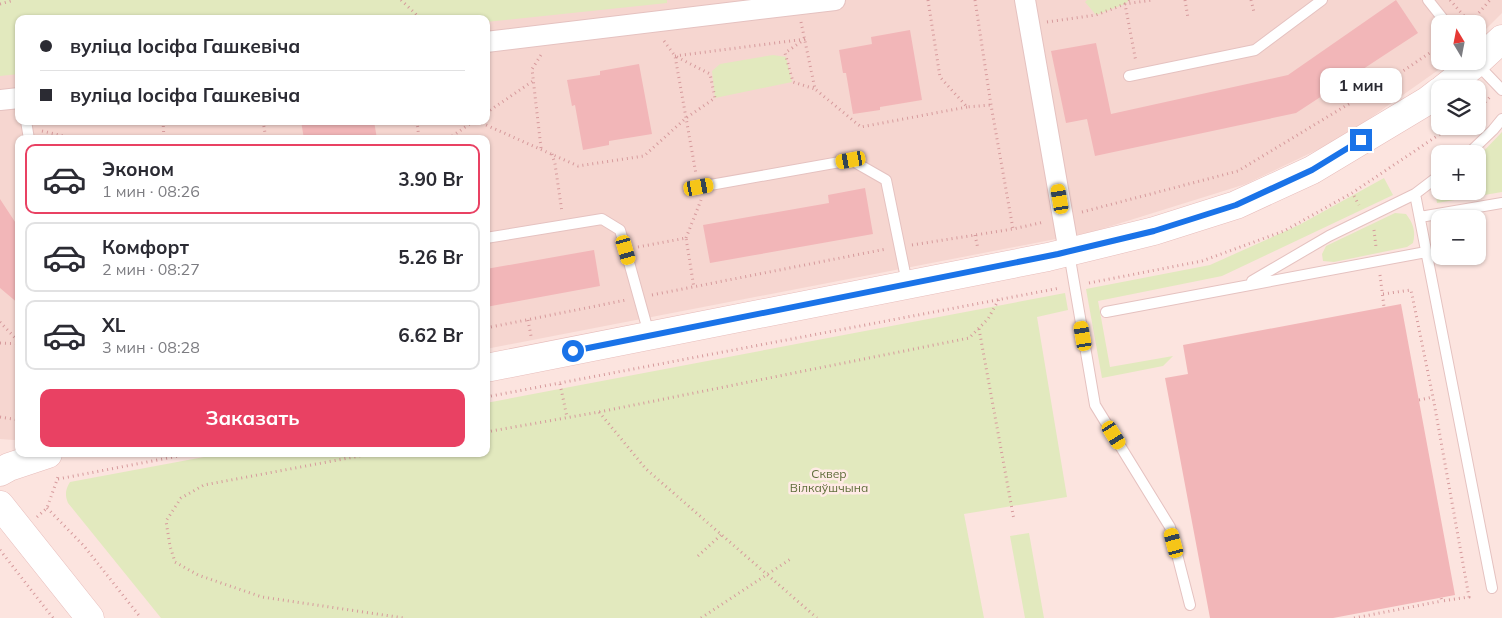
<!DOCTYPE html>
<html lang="ru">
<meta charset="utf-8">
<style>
:root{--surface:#fff;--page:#f7f7f7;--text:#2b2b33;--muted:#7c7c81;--line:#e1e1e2;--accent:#e94163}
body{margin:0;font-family:Mulish,sans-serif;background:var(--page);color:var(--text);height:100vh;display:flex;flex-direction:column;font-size:19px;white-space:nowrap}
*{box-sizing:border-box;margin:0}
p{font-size:16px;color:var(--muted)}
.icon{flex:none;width:28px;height:28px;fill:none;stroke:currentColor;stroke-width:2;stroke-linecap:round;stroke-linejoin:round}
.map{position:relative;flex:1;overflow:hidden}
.details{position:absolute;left:15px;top:135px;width:475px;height:322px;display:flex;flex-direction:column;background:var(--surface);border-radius:10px;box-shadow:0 1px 4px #0004}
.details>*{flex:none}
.guide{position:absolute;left:15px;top:15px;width:475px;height:110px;border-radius:10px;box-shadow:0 1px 4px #0004;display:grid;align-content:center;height:110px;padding:0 25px;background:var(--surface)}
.needle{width:32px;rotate:350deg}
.controls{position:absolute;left:1431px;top:15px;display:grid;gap:10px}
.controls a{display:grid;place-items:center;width:55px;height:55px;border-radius:10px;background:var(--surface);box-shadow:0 1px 4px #0004;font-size:25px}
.end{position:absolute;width:22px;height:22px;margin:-11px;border:6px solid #1a73e8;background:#fff;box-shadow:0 0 0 2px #fff}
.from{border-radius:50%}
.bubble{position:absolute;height:35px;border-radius:10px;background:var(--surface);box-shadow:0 1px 4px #0004;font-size:16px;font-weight:700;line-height:35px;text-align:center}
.car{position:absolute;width:15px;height:30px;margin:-15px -8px;border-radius:6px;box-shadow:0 0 4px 1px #0007;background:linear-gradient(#f5c518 24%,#345 0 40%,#f5c518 0 76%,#345 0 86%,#f5c518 0)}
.guide b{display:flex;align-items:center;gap:18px;height:48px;font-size:19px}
.guide b+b{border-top:1px solid var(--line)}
.guide i{width:12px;height:12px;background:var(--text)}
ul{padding:9px 0 0;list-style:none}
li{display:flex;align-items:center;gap:15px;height:70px;margin:0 10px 8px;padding:0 15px;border:2px solid var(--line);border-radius:10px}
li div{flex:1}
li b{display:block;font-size:19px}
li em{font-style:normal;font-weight:700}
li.on{border-color:var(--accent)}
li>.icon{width:45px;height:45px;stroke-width:1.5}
.primary-button{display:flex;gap:10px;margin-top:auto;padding:10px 25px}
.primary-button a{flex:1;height:58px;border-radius:10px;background:var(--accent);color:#fff;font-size:20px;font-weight:700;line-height:58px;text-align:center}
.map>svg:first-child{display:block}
.residential{fill:#f6d6d0;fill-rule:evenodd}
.green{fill:#e2e9be}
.building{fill:#f2b6b8}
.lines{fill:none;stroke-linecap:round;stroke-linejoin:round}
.lane-casing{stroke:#e5c2c0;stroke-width:12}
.street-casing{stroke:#e5c2c0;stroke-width:22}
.secondary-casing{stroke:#e7bdbb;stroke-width:29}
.path{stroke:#d69a9c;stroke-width:3;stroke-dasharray:1 4;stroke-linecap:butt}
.lane{stroke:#fff;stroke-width:10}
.street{stroke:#fff;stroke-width:20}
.secondary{stroke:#fff;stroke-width:28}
.route{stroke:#1a73e8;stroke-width:6}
.labels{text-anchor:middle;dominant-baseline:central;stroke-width:5;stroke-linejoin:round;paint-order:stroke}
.park-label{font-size:12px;fill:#5f6d3a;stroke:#ffeae5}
</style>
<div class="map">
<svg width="1502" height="618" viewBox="0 0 1502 618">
<rect width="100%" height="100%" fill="#fce4df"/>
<!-- residential -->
<path class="residential" d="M 0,0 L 1502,0 L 1502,13 L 1478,37 L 1478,24 L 1440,24 L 1440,61 L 1451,61 L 1342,138 L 1246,184 L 1092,232 L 486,349 L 486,139 L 19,139 L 19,439 L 14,440 L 0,439 ZM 19,19 L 486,19 L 486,121 L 19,121 Z"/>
<!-- green -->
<path class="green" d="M 0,0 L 667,0 L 667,3 L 486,22 L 486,19 L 19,19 L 19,74 L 0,76 Z
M 1087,0 L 1129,0 L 1125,4 L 1096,15 L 1085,2 Z
M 773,55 L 786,57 L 792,82 L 715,98 L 712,71 L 720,64 Z
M 1502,132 L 1502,192 L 1437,203 L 1435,190 L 1440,186 L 1440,191 L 1478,191 L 1478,157 Z
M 1384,178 L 1393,195 L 1222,276 L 1098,301 L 1110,367 L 1173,356 L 1163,366 L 1102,378 L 1086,289 L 1210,265 L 1299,225 Z
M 1395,213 L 1406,214 C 1413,223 1416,231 1413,243 L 1407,247 L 1334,262 L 1323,261 L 1322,254 L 1326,246 Z
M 1065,293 L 1068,310 L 1037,317 L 1067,497 L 964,514 L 984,618 L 161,618 L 68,503 C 65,495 65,490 70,482 L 220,454 L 486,454 L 486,403 Z
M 1029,533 L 1044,618 L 1025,618 L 1010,536 Z"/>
<!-- building -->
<path class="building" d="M 1396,0 L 1418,33 L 1296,113 L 1095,156 L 1087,119 L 1066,123 L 1051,51 L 1096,43 L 1111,114 L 1288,75 Z
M 910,30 L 922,100 L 880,107 L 880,110 L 853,114 L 846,73 L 843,73 L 839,50 L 872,44 L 871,37 Z
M 639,64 L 652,134 L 609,141 L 609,145 L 583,150 L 575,105 L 572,106 L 567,80 L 600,75 L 600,71 Z
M 301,121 L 374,121 L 377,139 L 304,139 Z
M 865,188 L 873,234 L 710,263 L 703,225 L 829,203 L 828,195 Z
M 0,199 L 19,228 L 19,304 L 0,288 Z
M 594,250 L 600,286 L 486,307 L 486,269 Z
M 1401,304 L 1455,595 L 1333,618 L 1210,618 L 1165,378 L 1188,374 L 1183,345 Z"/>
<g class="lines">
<!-- lane casing -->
<g class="lane-casing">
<path id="lane" d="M 1428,0 L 1447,24
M 1477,64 L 1502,90
M 1129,76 L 1255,50 L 1322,0
M 26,121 L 29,139
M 1468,154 L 1493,130 L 1502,119
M 699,187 L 851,160 L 886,180 L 907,283
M 1415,194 L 1492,588
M 1420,217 L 1502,203
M 486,238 L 602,219 L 620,230 L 649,334
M 1069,253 L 1095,405 L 1170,527 L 1190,605
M 1252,281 L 1329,236 L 1415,194 L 1440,175
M 1106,312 L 1426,252"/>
</g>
<!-- street casing -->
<g class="street-casing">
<path id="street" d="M 1025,0 L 1069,252
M 486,42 L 835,0
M 0,100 L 19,98"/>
</g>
<!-- secondary casing -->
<g class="secondary-casing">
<path id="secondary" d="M 1443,89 L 1476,63 L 1502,39
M 486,368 L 1048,257 L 1154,231 L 1236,205 L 1312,170 L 1427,101 L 1440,91
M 0,472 L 9,467 L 48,454
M 0,505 L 90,618"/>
</g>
<!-- path -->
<path class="path" d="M 401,0 L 421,19
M 928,0 L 940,77 L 967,107 L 991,105
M 975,0 L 991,105 L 1013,229
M 1129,0 L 1125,4 L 1136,62
M 1185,0 L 1188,18
M 1251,0 L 1254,12
M 1450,0 L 1470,23
M 0,4 L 14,0
M 801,22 L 815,89 L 861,127 L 967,107
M 1047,22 L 1096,15 L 1125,4 L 1152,0
M 1469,24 L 1490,0
M 805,39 L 785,53 L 793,82 L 815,89
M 664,41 L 675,56 L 696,174
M 1432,51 L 1441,63
M 675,56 L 806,39
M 1478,109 L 1491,96
M 486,113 L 533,81
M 163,121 L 164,139
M 263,121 L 266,139
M 417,121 L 419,139
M 477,121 L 578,166 L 644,156 L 686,118 L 715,98 L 710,74 L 675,56
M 42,131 L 77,139
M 448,139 L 474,121
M 541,148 L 532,69 L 541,55
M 552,154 L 555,164 L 562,212
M 1354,196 L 1359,205
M 1082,212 L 1238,171 L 1400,73 L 1440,46
M 1374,230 L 1376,247
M 975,235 L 978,249
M 686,238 L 701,200
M 912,245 L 1013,229 L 1044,222
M 638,247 L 686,238 L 694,288
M 1380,275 L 1384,307
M 1089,283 L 1202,261 L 1284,231 L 1352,193 L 1452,126
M 1383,294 L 1411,290 L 1433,397 L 1469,597 L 1442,601 L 1441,598
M 652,295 L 886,249
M 528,320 L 531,336
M 0,322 L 19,342
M 486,328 L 626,300
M 979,329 L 1014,520
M 0,343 L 19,344
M 560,384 L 567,417
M 486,397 L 1060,288
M 1419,400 L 1433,397
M 599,412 L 646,469 L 817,618
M 0,417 L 19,420
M 486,432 L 599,412 L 969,338 L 988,319 L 999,299
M 370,454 L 204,485 L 181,498 L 166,521 L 170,546 L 175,562 L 198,575 L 262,597 L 404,618
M 58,479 L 189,454
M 47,508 L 84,546 L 141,618
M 37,517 L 47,508 L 58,477
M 0,550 L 53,618
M 698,556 L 722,534
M 701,618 L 792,558
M 1354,618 L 1442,601"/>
<!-- lane -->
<use href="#lane" class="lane"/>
<!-- street -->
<use href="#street" class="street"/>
<!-- secondary -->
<use href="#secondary" class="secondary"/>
</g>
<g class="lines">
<!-- route -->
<path class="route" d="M 573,351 L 1058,254 L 1154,231 L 1236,205 L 1312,170 L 1361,140"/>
</g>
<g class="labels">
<!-- park labels -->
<g class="park-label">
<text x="829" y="473">Сквер<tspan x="829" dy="14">Вілкаўшчына</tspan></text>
</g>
</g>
</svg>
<div class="controls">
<a><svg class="needle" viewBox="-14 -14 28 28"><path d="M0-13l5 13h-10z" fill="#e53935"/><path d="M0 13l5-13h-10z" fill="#7c7c81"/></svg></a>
<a><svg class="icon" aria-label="layers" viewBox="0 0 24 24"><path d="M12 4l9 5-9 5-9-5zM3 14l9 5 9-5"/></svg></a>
<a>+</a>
<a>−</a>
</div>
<i class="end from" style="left:573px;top:351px"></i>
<i class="end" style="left:1361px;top:140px"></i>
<div class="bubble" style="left:1320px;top:68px;width:82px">1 мин</div>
<i class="car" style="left:851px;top:160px;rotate:260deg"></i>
<i class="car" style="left:699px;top:187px;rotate:80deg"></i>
<i class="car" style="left:1060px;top:199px;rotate:350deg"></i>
<i class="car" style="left:626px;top:250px;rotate:164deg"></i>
<i class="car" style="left:1083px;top:336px;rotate:350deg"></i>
<i class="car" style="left:1114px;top:435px;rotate:148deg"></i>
<i class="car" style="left:1174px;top:543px;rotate:345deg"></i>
<div class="guide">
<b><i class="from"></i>вуліца Іосіфа Гашкевіча</b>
<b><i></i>вуліца Іосіфа Гашкевіча</b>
</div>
<section class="details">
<ul>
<li class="on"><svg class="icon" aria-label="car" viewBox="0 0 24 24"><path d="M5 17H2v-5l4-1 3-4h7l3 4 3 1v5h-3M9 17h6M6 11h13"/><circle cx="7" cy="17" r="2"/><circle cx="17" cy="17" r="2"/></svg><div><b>Эконом</b><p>1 мин · 08:26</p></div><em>3.90 Br</em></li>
<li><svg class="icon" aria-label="car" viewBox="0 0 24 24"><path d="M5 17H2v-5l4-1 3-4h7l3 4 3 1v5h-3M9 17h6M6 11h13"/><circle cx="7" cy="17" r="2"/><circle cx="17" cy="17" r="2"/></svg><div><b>Комфорт</b><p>2 мин · 08:27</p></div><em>5.26 Br</em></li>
<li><svg class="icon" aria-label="car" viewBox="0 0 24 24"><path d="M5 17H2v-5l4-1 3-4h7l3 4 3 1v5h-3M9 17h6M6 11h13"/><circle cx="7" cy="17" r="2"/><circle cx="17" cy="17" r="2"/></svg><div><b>XL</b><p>3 мин · 08:28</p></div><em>6.62 Br</em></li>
</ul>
<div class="primary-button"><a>Заказать</a></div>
</section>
</div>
